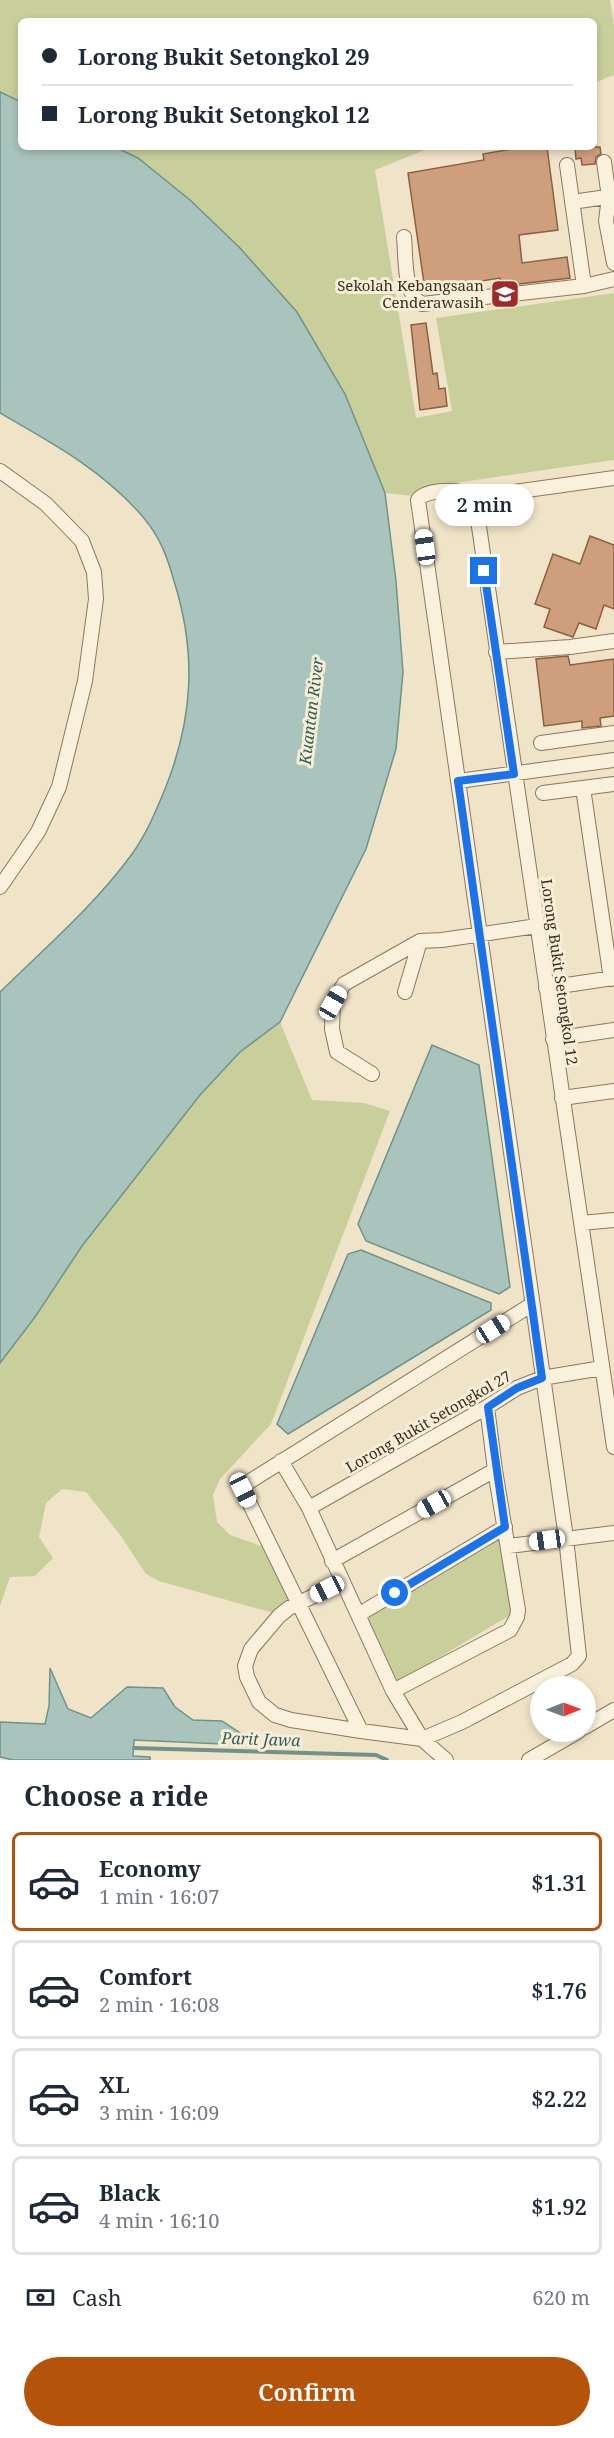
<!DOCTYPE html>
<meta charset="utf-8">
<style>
:root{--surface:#fff;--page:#f2f2f3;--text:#1f2937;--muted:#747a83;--line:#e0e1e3;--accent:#b45309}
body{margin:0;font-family:"Noto Serif",serif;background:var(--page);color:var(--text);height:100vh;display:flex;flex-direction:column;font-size:22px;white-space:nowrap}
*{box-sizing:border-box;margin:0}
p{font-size:20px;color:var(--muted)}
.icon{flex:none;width:33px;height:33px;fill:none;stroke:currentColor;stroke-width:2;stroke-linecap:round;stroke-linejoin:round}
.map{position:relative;height:1760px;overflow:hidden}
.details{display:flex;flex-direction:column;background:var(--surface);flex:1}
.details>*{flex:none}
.guide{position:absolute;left:18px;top:18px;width:579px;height:132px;border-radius:9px;box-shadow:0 3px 9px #0003;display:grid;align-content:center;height:132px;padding:0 24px;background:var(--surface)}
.needle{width:39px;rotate:89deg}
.controls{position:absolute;left:530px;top:1676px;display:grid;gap:12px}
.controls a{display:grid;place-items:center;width:66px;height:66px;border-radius:50%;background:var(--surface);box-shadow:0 3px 9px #0003;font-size:30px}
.end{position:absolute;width:27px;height:27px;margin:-14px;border:8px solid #1a73e8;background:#fff;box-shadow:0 0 0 3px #fff}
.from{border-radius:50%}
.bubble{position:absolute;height:42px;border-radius:21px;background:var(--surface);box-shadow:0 3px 9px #0003;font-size:20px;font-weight:600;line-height:42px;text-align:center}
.car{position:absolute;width:18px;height:36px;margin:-18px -9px;border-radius:8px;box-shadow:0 0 4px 2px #0007;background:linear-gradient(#fff 24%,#345 0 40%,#fff 0 76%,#345 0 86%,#fff 0)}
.guide b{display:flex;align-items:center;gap:21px;height:57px;font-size:22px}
.guide b+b{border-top:2px solid var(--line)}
.guide i{width:15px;height:15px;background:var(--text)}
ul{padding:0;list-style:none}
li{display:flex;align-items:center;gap:18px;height:99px;margin:0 12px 9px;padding:0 12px;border:3px solid var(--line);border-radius:9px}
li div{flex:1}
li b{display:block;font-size:22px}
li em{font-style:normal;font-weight:600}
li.current{border-color:var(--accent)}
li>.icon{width:54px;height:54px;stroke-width:1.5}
h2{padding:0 24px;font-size:27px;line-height:72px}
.pay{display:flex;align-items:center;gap:15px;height:66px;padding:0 24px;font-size:22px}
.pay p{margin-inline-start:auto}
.primary-button{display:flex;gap:12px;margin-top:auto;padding:12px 24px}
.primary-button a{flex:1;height:69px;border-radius:36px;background:var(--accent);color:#fff;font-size:24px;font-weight:600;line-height:69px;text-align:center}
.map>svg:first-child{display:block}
.green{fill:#c9cf9b}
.water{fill:#a9c4bc;stroke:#6f938a;stroke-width:1.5}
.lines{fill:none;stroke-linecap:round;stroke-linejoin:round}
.stream{stroke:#6f938a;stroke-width:4}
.building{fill:#cf9f7d;stroke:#8d5f41;stroke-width:1.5}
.minor-casing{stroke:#8d765c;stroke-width:16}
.minor{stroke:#faf1dc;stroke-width:14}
.route{stroke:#1a73e8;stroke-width:8}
.labels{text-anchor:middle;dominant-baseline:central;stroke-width:6;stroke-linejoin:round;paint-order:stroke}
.poi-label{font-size:15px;fill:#3d2e20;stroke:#f7eed8;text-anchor:end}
.street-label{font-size:15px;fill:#3d2e20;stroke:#f7eed8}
.water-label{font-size:16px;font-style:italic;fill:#2f5d5a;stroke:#f7eed8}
</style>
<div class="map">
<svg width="614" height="1760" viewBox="0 0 614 1760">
<rect width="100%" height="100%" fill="#f0e4c8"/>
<!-- green -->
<path class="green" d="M 0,0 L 610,0 L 614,26 L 614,75 L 594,83 L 594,21 L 21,21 L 21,102 L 0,92 Z
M 115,147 L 432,147 L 375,170 L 416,418 L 452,411 L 436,318 L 614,293 L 614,460 L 427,487 L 413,496 L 385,493 L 345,394 L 297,312 L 239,247 L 190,200 L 138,158 Z
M 280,1022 L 312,1100 L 364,1103 L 390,1111 L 271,1424 L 220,1479 L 213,1495 L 217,1522 L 230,1535 L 270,1549 L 292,1597 L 277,1614 L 159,1581 L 146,1574 L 121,1536 L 86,1492 L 62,1489 L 46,1503 L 39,1537 L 53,1558 L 35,1576 L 10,1577 L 0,1606 L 0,1363 L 35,1317 L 82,1246 L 200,1095 L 240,1052 Z
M 505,1531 L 514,1613 L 396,1683 L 362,1613 Z"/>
<!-- water -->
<path class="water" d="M 0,92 L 21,102 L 21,147 L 115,147 L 138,158 L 190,200 L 239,247 L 297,312 L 345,394 L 385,493 L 396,581 L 403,672 L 396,749 L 366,849 L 280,1022 L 240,1052 L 200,1095 L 82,1246 L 35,1317 L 0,1363 L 0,992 C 45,948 95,905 132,854 C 146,835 156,811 165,789 C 193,719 197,654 174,581 C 167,556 160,537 143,517 C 104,471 51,442 0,413 Z
M 432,1045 L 479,1065 L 510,1287 L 499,1294 L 366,1241 L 358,1224 Z
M 361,1250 L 491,1303 L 491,1310 L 288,1434 L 277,1424 L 348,1254 Z
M 50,1668 L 68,1709 L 91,1718 L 127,1687 L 163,1688 L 175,1707 L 193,1720 L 222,1721 L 240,1733 L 240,1739 L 236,1743 L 222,1744 L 134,1740 L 133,1756 L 150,1757 L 150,1760 L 13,1760 L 0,1757 L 0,1722 L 45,1724 L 49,1706 Z"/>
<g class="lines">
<!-- stream -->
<path class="stream" d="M 134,1748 L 376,1755 L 387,1760"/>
</g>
<!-- building -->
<path class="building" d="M 522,147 L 547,147 L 558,230 L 519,235 L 522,263 L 567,257 L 570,278 L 501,286 L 500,278 L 425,290 L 408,173 L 484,160 L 483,154 Z
M 575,147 L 600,147 L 601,154 L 596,157 L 595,164 L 582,165 L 581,158 L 576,159 Z
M 426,323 L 433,374 L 437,373 L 439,389 L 445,388 L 447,406 L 420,410 L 411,325 Z
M 590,536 L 614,545 L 614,609 L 604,605 L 596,629 L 579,623 L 573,637 L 544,627 L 550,609 L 535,604 L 553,554 L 580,564 Z
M 568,656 L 570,665 L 614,659 L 614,716 L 600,718 L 601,726 L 582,728 L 582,721 L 544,726 L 536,659 Z"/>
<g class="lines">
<!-- minor casing -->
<g class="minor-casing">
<path id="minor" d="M 604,162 L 609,197 L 606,221 L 614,263
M 567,165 L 584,286
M 572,202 L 614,196
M 404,237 C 406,257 403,294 422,304 L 584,286 L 614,279
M 0,471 L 46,504 L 82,541 L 94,572 L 96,599 L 85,681 L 59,787 L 38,832 L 0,887
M 614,478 L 499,494 L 481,504 L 477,513 L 614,1447
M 481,504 C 476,500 470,495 464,493 C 453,489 425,490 418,500 L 566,1538 L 579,1656 L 572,1664 L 462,1722 L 422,1739 L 361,1731 L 243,1490 L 244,1485 L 531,1305
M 496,652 L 570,647 L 614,641
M 541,743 L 614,733
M 458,781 L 614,760
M 583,788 L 611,979
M 543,793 L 614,784
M 546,988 L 614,978
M 405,992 L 420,941
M 553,1039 L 614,1030
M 372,1074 L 337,1052 L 332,1029 L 333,1003 L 344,984 L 420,941 L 442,940 L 537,926
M 562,1098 L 614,1091
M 581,1223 L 614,1220
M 281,1461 L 309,1508 L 393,1691 L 422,1739 L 446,1760
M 309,1508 L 487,1407 L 517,1388 L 542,1378 L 602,1368
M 509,1546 L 614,1533
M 332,1561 L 495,1470
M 342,1582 L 289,1608 L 279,1616 L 251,1649 L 245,1666 L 247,1677 L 259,1702 L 275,1715 L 291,1720 L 361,1731
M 358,1615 L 505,1527
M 393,1691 L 510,1630 L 517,1617 L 518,1610 L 495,1470 L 487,1407
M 585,1727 L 614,1710
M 529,1760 L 579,1731"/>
</g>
<!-- minor -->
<use href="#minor" class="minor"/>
</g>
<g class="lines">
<!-- route -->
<path class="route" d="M 395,1593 L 505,1527 L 488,1407 L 517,1388 L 542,1378 L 458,781 L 514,774 L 484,571"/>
</g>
<!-- icons -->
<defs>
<g id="school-square" transform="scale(1.5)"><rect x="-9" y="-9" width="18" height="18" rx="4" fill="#9e2a2b" stroke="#f7eed8"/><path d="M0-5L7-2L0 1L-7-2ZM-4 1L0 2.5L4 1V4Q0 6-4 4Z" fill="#fff"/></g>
</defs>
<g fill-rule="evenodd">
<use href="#school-square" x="505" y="294"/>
</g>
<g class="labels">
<!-- poi labels -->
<g class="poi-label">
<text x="484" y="285">Sekolah Kebangsaan<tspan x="484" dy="17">Cenderawasih</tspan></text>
</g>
<!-- street labels -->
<g class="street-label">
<text transform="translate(560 972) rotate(82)">Lorong Bukit Setongkol 12</text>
<text transform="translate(428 1421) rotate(-30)">Lorong Bukit Setongkol 27</text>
</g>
<!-- water labels -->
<g class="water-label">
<text transform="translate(311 711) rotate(-83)">Kuantan River</text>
<text transform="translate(261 1739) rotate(2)">Parit Jawa</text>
</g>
</g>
</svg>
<div class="controls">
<a><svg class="needle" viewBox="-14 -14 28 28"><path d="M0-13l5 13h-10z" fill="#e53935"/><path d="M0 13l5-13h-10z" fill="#747a83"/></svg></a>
</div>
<i class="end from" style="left:395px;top:1593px"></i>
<i class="end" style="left:484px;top:571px"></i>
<div class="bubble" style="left:435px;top:484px;width:99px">2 min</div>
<i class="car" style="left:425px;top:547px;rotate:352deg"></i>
<i class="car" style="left:333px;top:1003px;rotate:30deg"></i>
<i class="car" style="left:493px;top:1329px;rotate:58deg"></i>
<i class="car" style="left:243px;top:1490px;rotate:154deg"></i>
<i class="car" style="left:434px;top:1504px;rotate:241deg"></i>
<i class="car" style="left:547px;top:1540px;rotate:262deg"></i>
<i class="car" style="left:327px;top:1589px;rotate:243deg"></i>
<div class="guide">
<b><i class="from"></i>Lorong Bukit Setongkol 29</b>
<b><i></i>Lorong Bukit Setongkol 12</b>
</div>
</div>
<section class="details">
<h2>Choose a ride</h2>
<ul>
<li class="current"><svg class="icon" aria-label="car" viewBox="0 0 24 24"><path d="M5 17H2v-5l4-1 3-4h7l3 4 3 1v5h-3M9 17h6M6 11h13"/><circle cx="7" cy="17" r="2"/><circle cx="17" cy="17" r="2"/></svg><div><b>Economy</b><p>1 min · 16:07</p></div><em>$1.31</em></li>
<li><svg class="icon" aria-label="car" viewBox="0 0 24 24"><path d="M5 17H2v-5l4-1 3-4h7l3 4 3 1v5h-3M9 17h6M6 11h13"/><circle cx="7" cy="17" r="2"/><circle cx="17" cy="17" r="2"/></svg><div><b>Comfort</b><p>2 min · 16:08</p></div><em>$1.76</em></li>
<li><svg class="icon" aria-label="car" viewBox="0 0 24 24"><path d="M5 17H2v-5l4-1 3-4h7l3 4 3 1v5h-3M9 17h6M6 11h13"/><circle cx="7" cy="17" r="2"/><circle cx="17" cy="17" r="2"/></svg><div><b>XL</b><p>3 min · 16:09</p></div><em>$2.22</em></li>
<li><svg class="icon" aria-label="car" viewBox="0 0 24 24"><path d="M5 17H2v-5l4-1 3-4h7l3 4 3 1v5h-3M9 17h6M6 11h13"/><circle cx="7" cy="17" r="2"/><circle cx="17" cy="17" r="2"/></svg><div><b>Black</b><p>4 min · 16:10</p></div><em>$1.92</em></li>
</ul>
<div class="pay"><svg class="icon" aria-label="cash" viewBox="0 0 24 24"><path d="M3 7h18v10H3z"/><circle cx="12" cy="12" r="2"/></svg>Cash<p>620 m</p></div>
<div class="primary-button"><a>Confirm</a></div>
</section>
